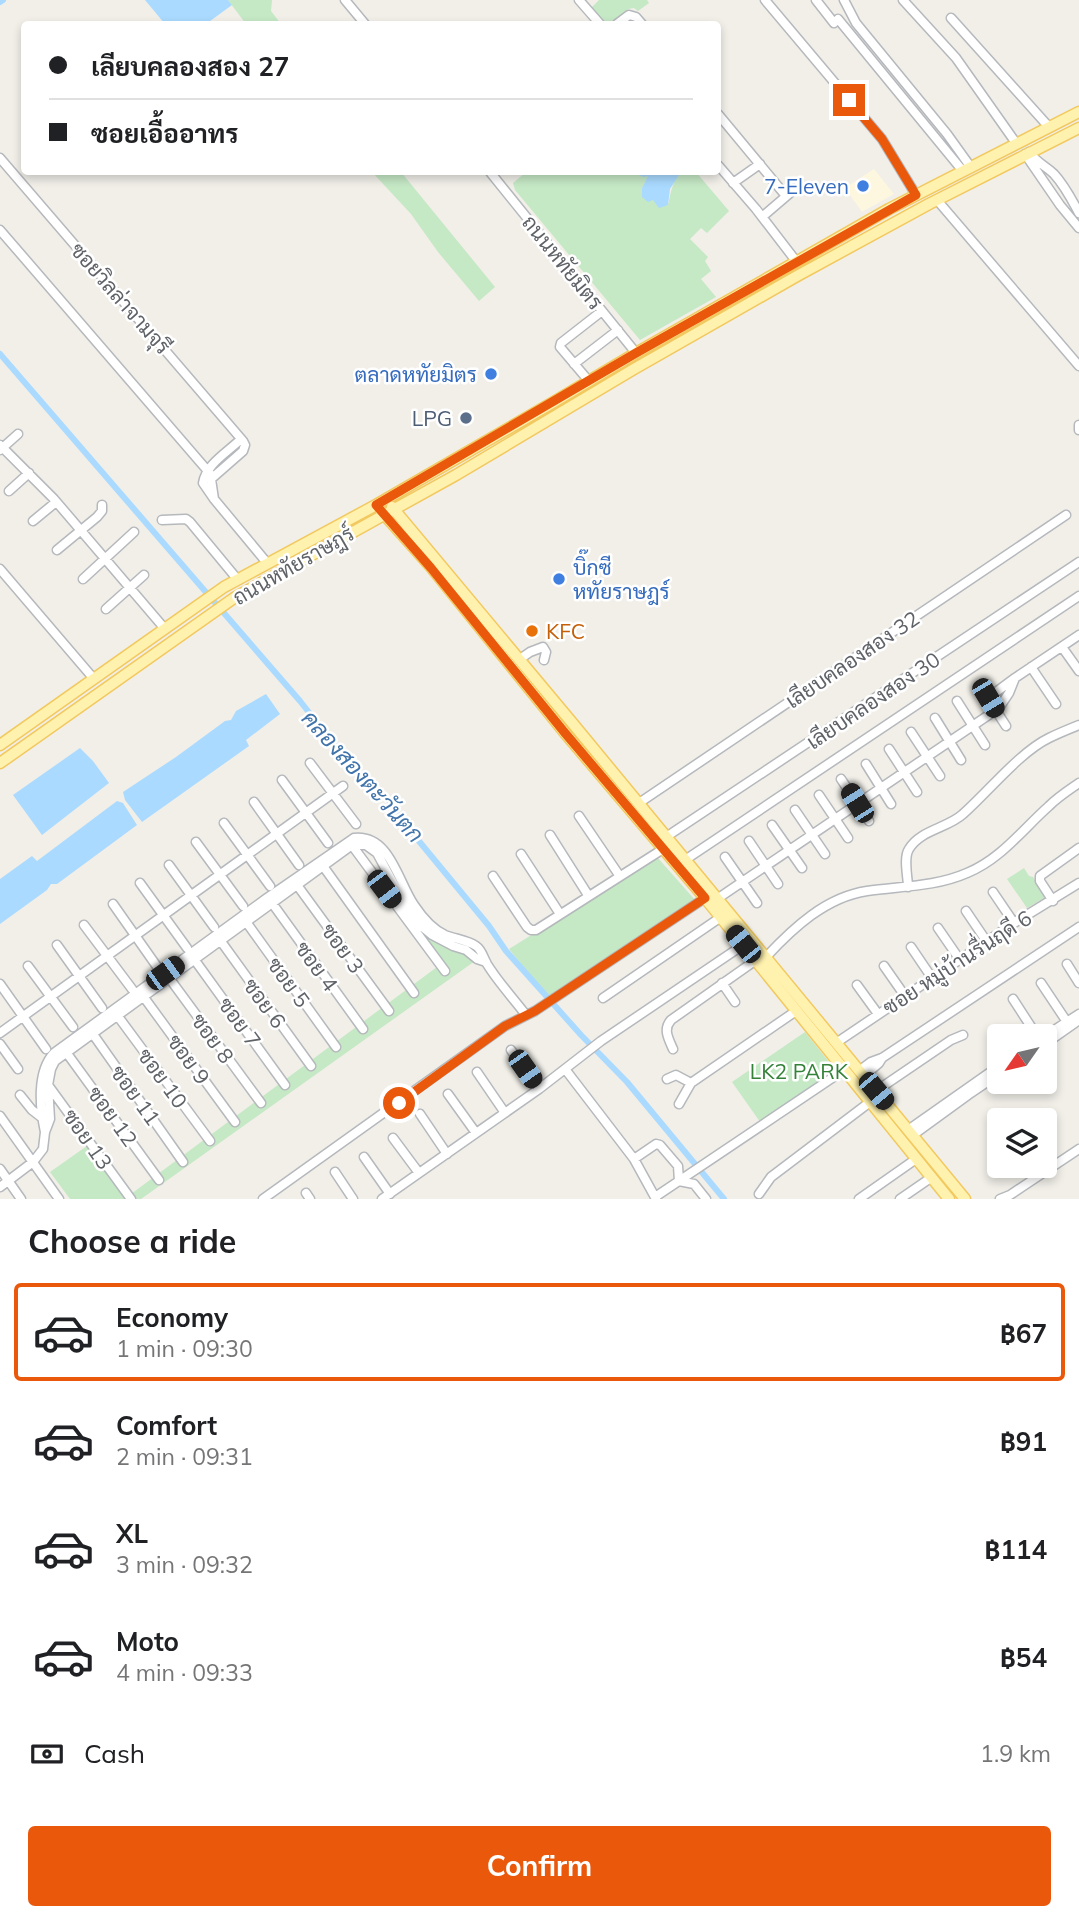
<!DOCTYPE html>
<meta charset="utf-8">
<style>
:root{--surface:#fff;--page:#f6f6f6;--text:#202124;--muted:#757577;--line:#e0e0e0;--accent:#ea580c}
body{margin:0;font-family:Mulish,Sarabun,sans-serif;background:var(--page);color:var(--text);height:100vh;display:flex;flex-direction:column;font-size:26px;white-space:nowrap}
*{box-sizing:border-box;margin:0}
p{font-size:23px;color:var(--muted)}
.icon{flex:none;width:38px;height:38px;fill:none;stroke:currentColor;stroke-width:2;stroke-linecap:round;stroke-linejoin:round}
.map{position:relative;height:1199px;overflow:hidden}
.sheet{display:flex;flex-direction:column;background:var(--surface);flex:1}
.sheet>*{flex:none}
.guide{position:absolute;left:21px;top:21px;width:700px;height:154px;border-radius:7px;box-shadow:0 4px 10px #0003;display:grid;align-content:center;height:154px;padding:0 28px;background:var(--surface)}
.needle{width:46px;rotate:236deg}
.controls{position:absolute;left:987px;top:1024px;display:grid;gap:14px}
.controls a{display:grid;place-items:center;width:70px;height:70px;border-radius:7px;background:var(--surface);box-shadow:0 4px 10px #0003;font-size:35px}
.end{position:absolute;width:32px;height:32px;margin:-16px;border:9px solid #ea580c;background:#fff;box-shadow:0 0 0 4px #fff}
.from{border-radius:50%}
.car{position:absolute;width:21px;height:42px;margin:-21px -10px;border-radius:9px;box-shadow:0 0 5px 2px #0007;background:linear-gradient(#222 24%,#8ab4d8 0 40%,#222 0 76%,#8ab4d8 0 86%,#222 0)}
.guide b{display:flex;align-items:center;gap:24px;height:66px;font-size:26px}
.guide b+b{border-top:2px solid var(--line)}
.guide i{width:18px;height:18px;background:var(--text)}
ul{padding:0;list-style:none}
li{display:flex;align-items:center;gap:21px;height:98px;margin:0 14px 10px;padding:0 14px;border:4px solid transparent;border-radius:7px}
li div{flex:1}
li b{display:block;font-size:26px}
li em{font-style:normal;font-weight:700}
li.current{border-color:var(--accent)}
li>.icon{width:63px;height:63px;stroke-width:1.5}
h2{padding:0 28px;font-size:32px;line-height:84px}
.pay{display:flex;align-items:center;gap:18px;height:77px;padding:0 28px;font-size:26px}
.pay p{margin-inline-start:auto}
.cta{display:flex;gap:14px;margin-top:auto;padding:14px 28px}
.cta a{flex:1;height:80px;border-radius:7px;background:var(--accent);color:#fff;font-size:28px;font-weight:700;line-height:80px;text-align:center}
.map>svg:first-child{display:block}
.commercial{fill:#fef7e0}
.green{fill:#c5e8c5}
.water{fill:#aadaff}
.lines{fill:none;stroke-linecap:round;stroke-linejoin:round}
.canal{stroke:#aadaff;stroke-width:6}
.minor-casing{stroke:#b5b8bc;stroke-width:11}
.major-casing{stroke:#f2c960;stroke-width:13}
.minor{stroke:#fff;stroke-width:8}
.major{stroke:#fff2af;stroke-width:10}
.route{stroke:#ea580c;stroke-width:9}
.shop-dot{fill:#3f7fe0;stroke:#fff;stroke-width:2.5}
.service-dot{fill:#5c6f8a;stroke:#fff;stroke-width:2.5}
.food-dot{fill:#e8710a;stroke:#fff;stroke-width:2.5}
.labels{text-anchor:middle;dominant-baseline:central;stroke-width:5;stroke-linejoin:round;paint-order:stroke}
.shop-label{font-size:21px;fill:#366cbe;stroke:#fff;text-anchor:end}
.street-label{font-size:21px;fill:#5f6368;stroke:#fff}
.service-label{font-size:21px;fill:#4e5e75;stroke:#fff;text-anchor:end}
.food-label{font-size:21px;fill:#c56008;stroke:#fff;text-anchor:start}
.park-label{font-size:21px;fill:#348238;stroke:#fff}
.water-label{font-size:23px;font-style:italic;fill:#4174aa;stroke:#fff}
</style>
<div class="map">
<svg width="1079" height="1199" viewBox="0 0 1079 1199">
<rect width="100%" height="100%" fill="#f1efe8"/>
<!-- commercial -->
<path class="commercial" d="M 874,169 L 894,194 L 862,212 L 845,188 Z"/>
<!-- green -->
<path class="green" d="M 228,0 L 272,0 L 271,11 L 281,24 L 246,24 Z
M 599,0 L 647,0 L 649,3 L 638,11 L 634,8 L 628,9 L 611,24 L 606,24 L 592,9 L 592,7 Z
M 372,172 L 401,172 L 495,287 L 479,301 L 438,252 L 411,214 Z
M 526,172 L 635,172 L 636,174 L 649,175 L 642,188 L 653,200 L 668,205 C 671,192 672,182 681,172 L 696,172 L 729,211 L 707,233 L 701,228 L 690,239 L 708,257 L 705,261 L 711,271 L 701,279 L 716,297 L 640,340 L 515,190 L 513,183 Z
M 657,857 L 695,900 L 551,1001 L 509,949 Z
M 1024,868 L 1029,876 L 1033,877 L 1045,895 L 1044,898 L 1027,908 L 1007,879 Z
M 426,934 L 466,952 L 475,961 L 141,1199 L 70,1199 L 50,1172 L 94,1141 L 131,1194 L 437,967 L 438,961 L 425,940 Z
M 805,1032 L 841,1077 L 765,1129 L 732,1082 Z"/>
<!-- water -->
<path class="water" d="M 145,0 L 228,0 L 232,5 L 206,24 L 165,24 Z
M 635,172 L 681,172 L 670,189 L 668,205 L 659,208 L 653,200 L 648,202 L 642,197 L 642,188 L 648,176 L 644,177 L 636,174 Z
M 266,694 L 280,714 L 246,740 L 249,746 L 142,822 L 125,800 L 123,792 L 176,757 L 225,721 L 231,720 L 236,711 Z
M 80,748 L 93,761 L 109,783 L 42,835 L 13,795 Z
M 117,801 L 123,803 L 137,825 L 57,884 L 51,884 L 47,890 L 0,924 L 0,879 L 32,856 L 37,861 Z"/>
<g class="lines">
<!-- canal -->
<path class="canal" d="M 0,2 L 3,0
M 0,354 L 300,701 L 347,761 L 390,802 L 404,823 L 489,926 L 506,951 L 581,1035 L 627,1082 L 724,1199"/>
<!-- minor casing -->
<g class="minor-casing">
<path id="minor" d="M 345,0 L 365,24
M 579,0 L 600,24
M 765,0 L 882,139 L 916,195
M 816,0 L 834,23 L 838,19 L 962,170
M 844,0 L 856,23 L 947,134 L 970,166
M 903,0 L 956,58 L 1016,143
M 951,18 L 1049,127
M 617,24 L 629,15 L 636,17 L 642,24
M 718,114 L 786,196
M 1029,152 C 1038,164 1045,165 1054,174 C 1065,186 1072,200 1079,213
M 1025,154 L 1060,205 L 1079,228
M 0,158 L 243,441 L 245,445 L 243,451 L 211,479 L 214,499
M 718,165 L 756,209 L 796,261
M 490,172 L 636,353
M 733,183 L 760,164
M 937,200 L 1079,366
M 762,217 L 797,187
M 0,230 L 213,477
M 574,364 L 618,330
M 588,380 L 560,347 L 561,343 L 602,311
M 1079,425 L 1079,430
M 241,439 C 228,452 206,464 203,483 L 214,499 L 268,564
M 0,445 L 54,499 L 165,629
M 0,450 L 18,434
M 9,491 L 29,473
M 162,520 L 186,519 L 190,522 L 238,580
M 33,521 L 56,502
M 57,550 L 97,517 L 102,511 L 102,505
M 0,569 L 94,679
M 83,579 L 134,532
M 106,609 L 144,575
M 1062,647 L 1079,671
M 520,659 L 530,652 L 543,647 L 546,652 L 544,660
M 1031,667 L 1056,704
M 980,686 L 988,698
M 957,701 L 985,745
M 935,718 L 961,760
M 1006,726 L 988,698 L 1015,678
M 911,732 L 940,776
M 889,749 L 917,792
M 310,763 L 356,824
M 866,764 L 891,804
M 841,779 L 869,821
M 282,780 L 328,843
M 819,795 L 848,838
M 254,802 L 299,865
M 639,803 L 1066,515
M 795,810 L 825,854
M 579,816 L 619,875
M 224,823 L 270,886
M 772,825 L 802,868
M 550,835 L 588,895
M 666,837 L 1079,562
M 749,841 L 778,884
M 196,842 L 243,906
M 354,848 L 445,971
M 521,854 L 560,914
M 725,857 L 757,903
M 685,860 L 1079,596
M 169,865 L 214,927
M 323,866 L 414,993
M 493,876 L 527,927 L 531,930 L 536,930 L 663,849
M 140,883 L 187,948
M 297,885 L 389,1011
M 908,887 C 908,877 903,858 909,849 C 920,830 948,828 963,814 C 988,792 1020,752 1049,738 C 1059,733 1069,729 1079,725
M 993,892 L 1014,923
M 717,899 L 999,708 L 1009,693 L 1015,678 L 1079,635
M 1053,901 L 1040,881 L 1040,876 L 1079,848
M 272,903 L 363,1029
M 113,904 L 158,968
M 966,911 L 987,942
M 244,919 L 336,1047
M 84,925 L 132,989
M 938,928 L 960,960
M 220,940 L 311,1066
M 57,945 L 102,1008
M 911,947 L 932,978
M 766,957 C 793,928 826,897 867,891 C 900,886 935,887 967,873 C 1001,859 1022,830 1049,806 C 1058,797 1069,790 1079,783
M 194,959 L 285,1085
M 1067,964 L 1079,983
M 28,966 L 73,1027
M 884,966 L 905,996
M 167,975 L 261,1103
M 722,983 L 735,1002
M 1041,983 L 1067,1022
M 0,984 L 46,1049
M 857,985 L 878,1014
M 143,996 L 235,1122
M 603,998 L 721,917
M 1013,999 L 1037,1036
M 117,1015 L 210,1141
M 90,1030 L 183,1162
M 0,1033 L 343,786
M 1045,1036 L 1079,1014
M 836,1043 L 1014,923 L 1079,883
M 0,1044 L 18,1069
M 1045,1044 L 1079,1020
M 673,1049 C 668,1038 663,1029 671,1020 L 756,960
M 511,1050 L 539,1089
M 66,1052 L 159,1180
M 565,1069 L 634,1159 L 656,1199
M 859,1071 L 871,1062 L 882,1058 L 1079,927
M 477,1072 L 505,1113
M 864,1076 L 879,1063 L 882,1058
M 667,1079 L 676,1075 L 691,1083 L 796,1011
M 48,1085 L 131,1199
M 876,1091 L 951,1040 L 963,1035
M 448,1094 L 476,1133
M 20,1095 L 32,1110 L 41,1117
M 679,1104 L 691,1083
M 420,1114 L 447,1154
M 0,1116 L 59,1199
M 908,1130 L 999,1066
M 45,1132 C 40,1109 36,1072 54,1053 L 267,898 L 354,838 C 390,834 398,882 414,905 C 422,917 432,929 445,935 C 455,939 467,940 476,946 C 482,950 483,957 487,964 C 498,982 513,998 526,1015
M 913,1135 L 968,1095 L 999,1074
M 393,1138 L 419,1173
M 364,1157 L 390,1194
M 634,1159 L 656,1144 L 660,1145 L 678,1166 L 679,1181 L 694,1184 L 706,1199
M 0,1169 L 21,1199
M 335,1172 L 353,1199
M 0,1187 L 33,1162 L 43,1149 L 45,1132 L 50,1119 L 48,1085 L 51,1069 L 55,1061 L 352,845 L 366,845 L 377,853 L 405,905 L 421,926 L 432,935 L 453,946 L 466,950 L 477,959 L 486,962
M 306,1193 L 310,1199
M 759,1194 L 771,1177 L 870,1102
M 655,1197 L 844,1070
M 263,1199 L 505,1026 L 535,1011 L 705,898
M 382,1199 L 539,1089 L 601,1041 L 743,945
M 859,1199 L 916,1159
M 900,1199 L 932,1177
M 1000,1199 L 1010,1195 L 1079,1149"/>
</g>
<!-- major casing -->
<g class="major-casing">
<path id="major" d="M 392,507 L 574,725 L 965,1199
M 381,511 L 431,567 L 565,733 L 705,898 L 949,1199
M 0,745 L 224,587 L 376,505 L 554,402 L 636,353 L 889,209 L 1079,112
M 0,763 L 234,598 L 456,475 L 634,369 L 797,276 L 929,204 L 1079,128"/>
</g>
<!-- minor -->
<use href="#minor" class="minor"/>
<!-- major -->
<use href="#major" class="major"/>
</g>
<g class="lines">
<!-- route -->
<path class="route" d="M 399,1103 L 505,1026 L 535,1011 L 705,898 L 565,733 L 431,568 L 376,505 L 636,353 L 916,195 L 882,139 L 849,100"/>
</g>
<!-- markers -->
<g class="shop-dot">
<circle cx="863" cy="186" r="7"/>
<circle cx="491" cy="374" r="7"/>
<circle cx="559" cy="579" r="7"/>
</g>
<circle class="service-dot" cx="466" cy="418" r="7"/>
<circle class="food-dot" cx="532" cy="631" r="7"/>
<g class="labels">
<!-- shop labels -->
<g class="shop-label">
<text x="849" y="186">7-Eleven</text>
<text x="477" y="374">ตลาดหทัยมิตร</text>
<text x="573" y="567" text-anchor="start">บิ๊กซี<tspan x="573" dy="24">หทัยราษฎร์</tspan></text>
</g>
<!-- street labels -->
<g class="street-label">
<text transform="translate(563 262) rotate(51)">ถนนหทัยมิตร</text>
<text transform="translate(121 298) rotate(49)">ซอยวิลล่าจามจุรี</text>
<text transform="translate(293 565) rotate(-30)">ถนนหทัยราษฎร์</text>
<text transform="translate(852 659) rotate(-34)">เลียบคลองสอง 32</text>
<text transform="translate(873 700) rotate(-34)">เลียบคลองสอง 30</text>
<text transform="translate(343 948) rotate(54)">ซอย 3</text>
<text transform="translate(957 962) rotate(-33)">ซอย หมู่บ้านรื่นฤดี 6</text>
<text transform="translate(317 966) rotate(54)">ซอย 4</text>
<text transform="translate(289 982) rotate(54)">ซอย 5</text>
<text transform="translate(265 1003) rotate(54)">ซอย 6</text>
<text transform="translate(240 1022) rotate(54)">ซอย 7</text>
<text transform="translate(213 1038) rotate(54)">ซอย 8</text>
<text transform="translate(189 1059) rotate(54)">ซอย 9</text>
<text transform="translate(163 1078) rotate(54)">ซอย 10</text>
<text transform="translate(136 1095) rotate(54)">ซอย 11</text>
<text transform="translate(113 1116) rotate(54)">ซอย 12</text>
<text transform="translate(88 1139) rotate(55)">ซอย 13</text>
</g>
<!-- service labels -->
<g class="service-label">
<text x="452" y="418">LPG</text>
</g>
<!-- food labels -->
<g class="food-label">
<text x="546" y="631">KFC</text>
</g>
<!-- park labels -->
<g class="park-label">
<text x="799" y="1071">LK2 PARK</text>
</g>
<!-- water labels -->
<g class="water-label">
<text transform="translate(363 776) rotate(48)">คลองสองตะวันตก</text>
</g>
</g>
</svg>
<div class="controls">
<a><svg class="needle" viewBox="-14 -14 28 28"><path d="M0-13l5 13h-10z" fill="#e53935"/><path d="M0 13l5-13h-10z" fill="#757577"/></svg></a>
<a><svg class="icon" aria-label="layers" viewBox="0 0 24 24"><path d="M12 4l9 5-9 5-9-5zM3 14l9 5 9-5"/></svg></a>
</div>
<i class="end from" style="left:399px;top:1103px"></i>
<i class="end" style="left:849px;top:100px"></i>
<i class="car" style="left:988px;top:698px;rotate:149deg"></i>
<i class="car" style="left:857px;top:803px;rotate:328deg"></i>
<i class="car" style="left:384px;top:889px;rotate:143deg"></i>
<i class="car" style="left:743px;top:944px;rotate:321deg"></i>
<i class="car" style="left:165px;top:973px;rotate:54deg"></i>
<i class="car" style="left:525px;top:1069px;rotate:145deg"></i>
<i class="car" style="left:876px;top:1091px;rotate:140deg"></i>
<div class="guide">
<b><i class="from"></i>เลียบคลองสอง 27</b>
<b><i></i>ซอยเอื้ออาทร</b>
</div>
</div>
<section class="sheet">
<h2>Choose a ride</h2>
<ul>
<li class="current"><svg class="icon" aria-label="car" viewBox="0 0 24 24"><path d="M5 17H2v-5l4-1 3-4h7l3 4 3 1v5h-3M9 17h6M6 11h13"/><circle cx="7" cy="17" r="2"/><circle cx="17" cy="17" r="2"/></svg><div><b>Economy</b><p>1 min · 09:30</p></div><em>฿67</em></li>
<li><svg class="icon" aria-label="car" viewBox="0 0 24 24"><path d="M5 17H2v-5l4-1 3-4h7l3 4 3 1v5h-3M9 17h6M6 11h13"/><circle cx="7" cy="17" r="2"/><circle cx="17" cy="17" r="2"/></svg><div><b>Comfort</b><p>2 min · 09:31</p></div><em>฿91</em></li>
<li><svg class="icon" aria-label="car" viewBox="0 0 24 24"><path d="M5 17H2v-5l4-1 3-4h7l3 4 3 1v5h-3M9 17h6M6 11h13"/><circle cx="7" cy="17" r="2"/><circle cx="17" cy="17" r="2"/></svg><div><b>XL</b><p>3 min · 09:32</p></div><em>฿114</em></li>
<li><svg class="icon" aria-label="car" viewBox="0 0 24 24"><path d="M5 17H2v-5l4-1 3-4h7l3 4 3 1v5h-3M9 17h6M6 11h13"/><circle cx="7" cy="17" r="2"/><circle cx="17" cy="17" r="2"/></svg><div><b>Moto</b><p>4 min · 09:33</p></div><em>฿54</em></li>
</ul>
<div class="pay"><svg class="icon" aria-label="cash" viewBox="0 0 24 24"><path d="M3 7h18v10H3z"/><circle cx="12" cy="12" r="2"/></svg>Cash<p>1.9 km</p></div>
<div class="cta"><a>Confirm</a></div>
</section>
